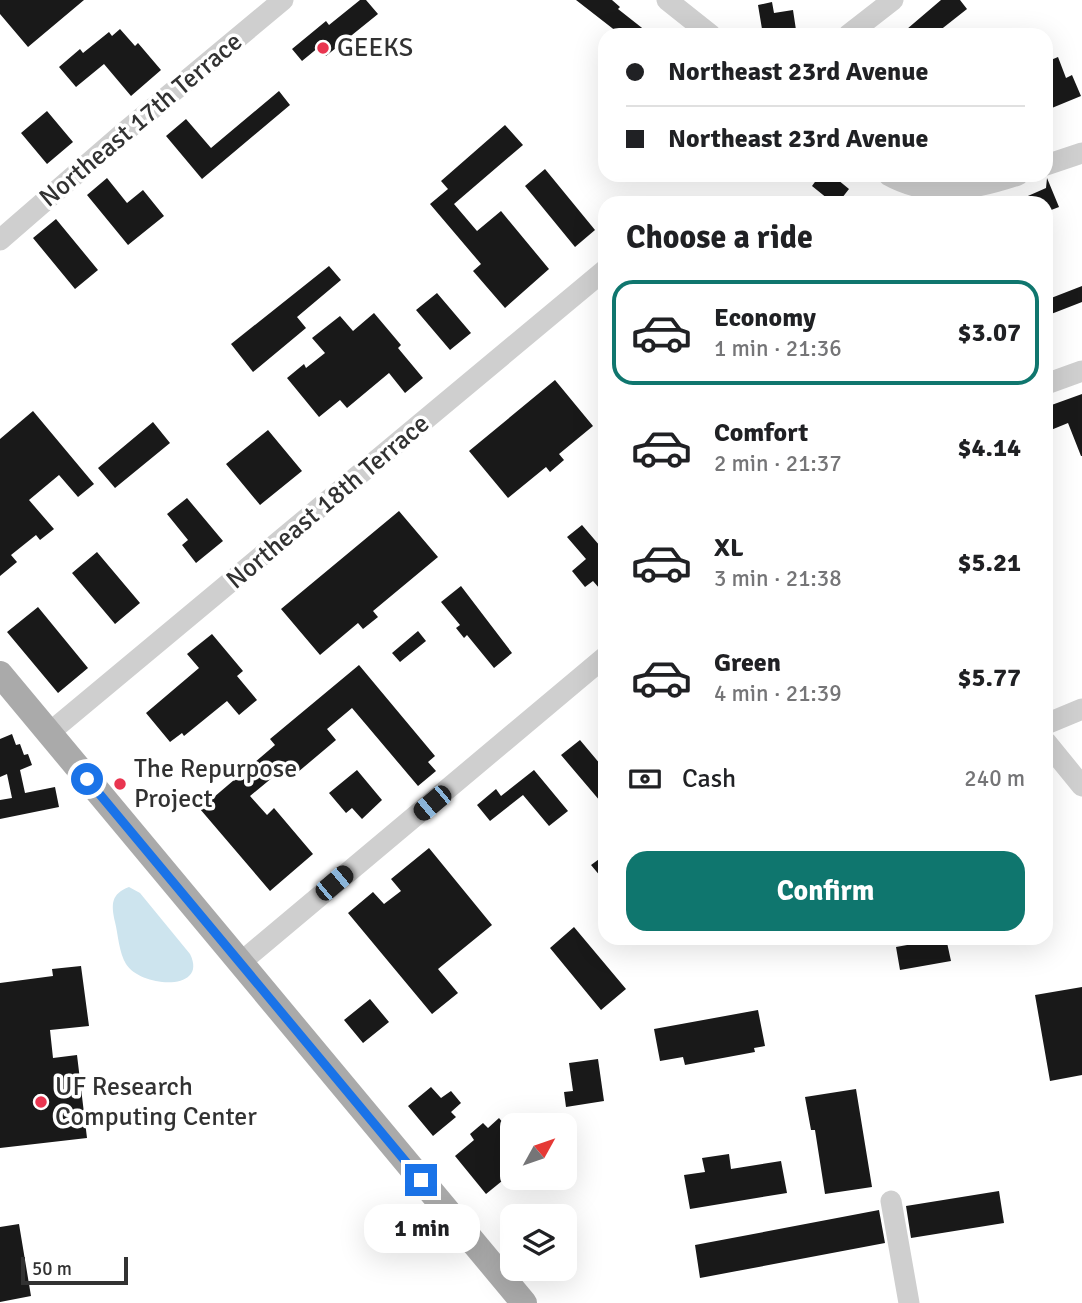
<!DOCTYPE html>
<meta charset="utf-8">
<style>
:root{--surface:#fff;--page:#f6f6f6;--text:#202124;--muted:#757577;--line:#e0e0e0;--accent:#0f766e}
body{margin:0;font-family:Signika,sans-serif;background:var(--page);color:var(--text);height:100vh;display:flex;flex-direction:column;font-size:26px;white-space:nowrap}
*{box-sizing:border-box;margin:0}
p{font-size:23px;color:var(--muted)}
.icon{flex:none;width:38px;height:38px;fill:none;stroke:currentColor;stroke-width:2;stroke-linecap:round;stroke-linejoin:round}
.map{position:relative;flex:1;overflow:hidden}
.sheet{position:absolute;left:598px;top:196px;width:455px;height:749px;display:flex;flex-direction:column;background:var(--surface);border-radius:21px;box-shadow:0 7px 28px #0002}
.sheet>*{flex:none}
.hud{position:absolute;left:598px;top:28px;width:455px;height:154px;border-radius:21px;box-shadow:0 7px 28px #0002;display:grid;align-content:center;height:154px;padding:0 28px;background:var(--surface)}
.needle{width:46px;rotate:50deg}
.controls{position:absolute;left:500px;top:1113px;display:grid;gap:14px}
.controls a{display:grid;place-items:center;width:77px;height:77px;border-radius:14px;background:var(--surface);box-shadow:0 7px 28px #0002;font-size:35px}
.scale{position:absolute;left:21px;bottom:18px;width:107px;box-sizing:border-box;padding-left:7px;border:4px solid #323232;border-top:0;font-size:19px;line-height:24px;white-space:nowrap;color:#323232;-webkit-text-stroke:5px #fff;paint-order:stroke}
.end{position:absolute;width:32px;height:32px;margin:-16px;border:9px solid #1a73e8;background:#fff;box-shadow:0 0 0 4px #fff}
.from{border-radius:50%}
.bubble{position:absolute;height:49px;border-radius:21px;background:var(--surface);box-shadow:0 7px 28px #0002;font-size:23px;font-weight:800;line-height:49px;text-align:center}
.car{position:absolute;width:21px;height:42px;margin:-21px -10px;border-radius:9px;box-shadow:0 0 5px 2px #0007;background:linear-gradient(#222 24%,#8ab4d8 0 40%,#222 0 76%,#8ab4d8 0 86%,#222 0)}
.hud b{display:flex;align-items:center;gap:24px;height:66px;font-size:26px}
.hud b+b{border-top:2px solid var(--line)}
.hud i{width:18px;height:18px;background:var(--text)}
ul{padding:0;list-style:none}
li{display:flex;align-items:center;gap:21px;height:105px;margin:0 14px 10px;padding:0 14px;border:4px solid transparent;border-radius:21px}
li div{flex:1}
li b{display:block;font-size:26px}
li em{font-style:normal;font-weight:800}
li.on{border-color:var(--accent)}
li>.icon{width:63px;height:63px;stroke-width:1.5}
h2{padding:0 28px;font-size:32px;line-height:84px}
.pay{display:flex;align-items:center;gap:18px;height:77px;padding:0 28px;font-size:26px}
.pay p{margin-inline-start:auto}
.primary-button{display:flex;gap:14px;margin-top:auto;padding:14px 28px}
.primary-button a{flex:1;height:80px;border-radius:21px;background:var(--accent);color:#fff;font-size:28px;font-weight:800;line-height:80px;text-align:center}
.map>svg:first-child{display:block}
.water{fill:#cde4ee}
.building{fill:#191919}
.lines{fill:none;stroke-linecap:round;stroke-linejoin:round}
.minor{stroke:#cfcfcf;stroke-width:21}
.major{stroke:#aaa;stroke-width:26}
.route{stroke:#1a73e8;stroke-width:9}
.poi-dot{fill:#e93550;stroke:#fff;stroke-width:2.5}
.labels{text-anchor:middle;dominant-baseline:central;stroke-width:7;stroke-linejoin:round;paint-order:stroke}
.poi-label{font-size:26px;fill:#323232;stroke:#fff;text-anchor:start}
.street-label{font-size:26px;fill:#323232;stroke:#fff}
</style>
<div class="map">
<svg width="1082" height="1303" viewBox="0 0 1082 1303">
<rect width="100%" height="100%" fill="#fff"/>
<!-- water -->
<path class="water" d="M 129,887 L 140,893 L 190,954 C 209,992 141,988 126,964 C 119,953 118,934 115,922 C 111,904 111,894 129,887 Z"/>
<!-- building -->
<path class="building" d="M 0,0 L 84,0 L 28,47 L 0,14 Z
M 360,0 L 366,0 L 378,14 L 326,56 L 319,47 L 302,61 L 292,49 L 326,21 L 329,25 Z
M 576,0 L 612,0 L 620,7 L 618,9 L 651,35 L 621,35 Z
M 941,0 L 960,0 L 967,9 L 934,35 L 900,35 Z
M 772,2 L 774,13 L 793,10 L 796,30 L 763,35 L 758,5 Z
M 120,29 L 135,46 L 138,43 L 161,70 L 131,96 L 104,64 L 76,87 L 59,67 L 80,49 L 83,53 L 109,32 L 112,36 Z
M 1058,57 L 1066,78 L 1072,75 L 1081,96 L 1047,110 L 1046,62 Z
M 279,91 L 290,105 L 202,179 L 166,136 L 186,119 L 211,148 Z
M 47,111 L 73,142 L 47,164 L 21,133 Z
M 505,125 L 523,145 L 454,204 L 477,231 L 501,211 L 549,269 L 505,308 L 473,271 L 481,264 L 430,204 L 448,189 L 441,181 Z
M 545,169 L 595,230 L 575,247 L 525,186 Z
M 820,175 L 832,175 L 849,189 L 838,203 L 833,203 L 812,186 Z
M 107,178 L 127,203 L 143,190 L 164,216 L 128,245 L 87,195 Z
M 1047,178 L 1059,207 L 1046,212 L 1046,203 L 1012,203 L 1046,188 Z
M 56,219 L 98,270 L 75,289 L 33,238 Z
M 329,266 L 341,280 L 297,317 L 306,328 L 253,372 L 231,344 Z
M 1082,286 L 1082,302 L 1046,316 L 1046,300 Z
M 437,293 L 471,333 L 450,350 L 416,310 Z
M 374,313 L 401,345 L 398,348 L 423,378 L 405,393 L 389,373 L 347,408 L 340,400 L 319,417 L 287,378 L 304,364 L 306,368 L 325,353 L 312,338 L 340,316 L 353,331 Z
M 555,380 L 593,426 L 559,454 L 564,460 L 550,472 L 546,467 L 508,498 L 469,451 Z
M 1082,394 L 1082,456 L 1081,456 L 1068,423 L 1046,432 L 1046,407 Z
M 33,411 L 94,484 L 78,497 L 59,475 L 29,500 L 54,529 L 40,540 L 36,535 L 11,555 L 17,562 L 0,576 L 0,439 Z
M 153,422 L 170,443 L 115,488 L 98,468 Z
M 268,430 L 302,471 L 260,505 L 226,464 Z
M 187,498 L 223,541 L 196,563 L 182,545 L 188,540 L 167,514 Z
M 399,511 L 438,557 L 373,611 L 378,617 L 363,629 L 358,623 L 320,655 L 281,609 Z
M 582,525 L 606,553 L 606,596 L 593,581 L 585,587 L 572,571 L 586,559 L 567,537 Z
M 97,552 L 140,603 L 115,624 L 72,573 Z
M 461,586 L 512,653 L 494,668 L 467,635 L 464,638 L 456,628 L 460,625 L 441,602 Z
M 38,607 L 88,668 L 58,693 L 7,632 Z
M 418,631 L 426,641 L 400,662 L 392,653 Z
M 212,634 L 243,671 L 237,676 L 257,700 L 239,715 L 227,701 L 184,736 L 182,733 L 170,742 L 146,713 L 199,668 L 187,654 Z
M 359,665 L 435,756 L 428,762 L 436,771 L 418,786 L 352,708 L 327,729 L 336,740 L 298,772 L 290,763 L 250,796 L 267,815 L 274,808 L 313,854 L 270,891 L 200,809 L 275,745 L 270,739 Z
M 12,734 L 16,745 L 20,744 L 24,755 L 28,754 L 32,765 L 20,770 L 25,793 L 55,787 L 59,807 L 0,819 L 0,800 L 12,798 L 7,774 L 0,777 L 0,739 Z
M 580,740 L 606,771 L 606,808 L 561,755 Z
M 357,770 L 382,800 L 362,819 L 352,808 L 346,813 L 329,793 Z
M 534,770 L 568,811 L 549,826 L 523,795 L 490,821 L 477,805 L 496,789 L 501,796 Z
M 429,848 L 492,925 L 438,969 L 458,993 L 432,1014 L 348,913 L 373,892 L 384,904 L 401,891 L 391,879 Z
M 606,854 L 606,883 L 591,865 Z
M 574,927 L 626,989 L 601,1010 L 550,948 Z
M 946,938 L 951,961 L 900,970 L 896,947 Z
M 81,966 L 89,1026 L 50,1030 L 53,1058 L 77,1055 L 87,1138 L 0,1148 L 0,983 L 53,976 L 52,969 Z
M 1082,987 L 1082,1075 L 1050,1081 L 1035,995 Z
M 370,999 L 389,1022 L 363,1043 L 344,1020 Z
M 758,1010 L 765,1046 L 754,1048 L 755,1052 L 685,1065 L 683,1057 L 660,1061 L 654,1029 Z
M 598,1059 L 604,1101 L 566,1107 L 564,1092 L 573,1091 L 569,1063 Z
M 431,1087 L 441,1098 L 451,1091 L 461,1103 L 451,1112 L 456,1117 L 433,1136 L 408,1106 Z
M 856,1089 L 872,1187 L 825,1194 L 815,1130 L 811,1130 L 805,1097 Z
M 499,1118 L 513,1135 L 513,1172 L 486,1194 L 455,1156 L 474,1140 L 470,1134 L 483,1123 L 488,1128 Z
M 729,1154 L 731,1169 L 781,1161 L 787,1193 L 690,1209 L 684,1175 L 705,1172 L 702,1158 Z
M 999,1191 L 1004,1223 L 911,1238 L 906,1206 Z
M 879,1210 L 885,1243 L 700,1278 L 695,1245 Z
M 19,1224 L 31,1296 L 0,1302 L 0,1227 Z"/>
<g class="lines">
<!-- minor -->
<path class="minor" d="M 667,0 L 711,35
M 848,35 L 893,0
M 1046,165 L 1082,153
M 888,175 C 931,199 973,190 1018,175
M 0,240 L 121,135 L 283,0
M 1046,384 L 1082,371
M 1046,724 L 1082,709
M 49,733 L 606,269
M 1046,742 L 1082,786
M 240,963 L 606,656
M 891,1201 L 909,1303"/>
<!-- major -->
<path class="major" d="M 0,674 L 524,1303"/>
</g>
<g class="lines">
<!-- route -->
<path class="route" d="M 87,779 L 421,1180"/>
</g>
<!-- markers -->
<g class="poi-dot">
<circle cx="323" cy="48" r="7"/>
<circle cx="120" cy="784" r="7"/>
<circle cx="41" cy="1102" r="7"/>
</g>
<g class="labels">
<!-- poi labels -->
<g class="poi-label">
<text x="337" y="48">GEEKS</text>
<text x="134" y="769">The Repurpose<tspan x="134" dy="30">Project</tspan></text>
<text x="55" y="1087">UF Research<tspan x="55" dy="30">Computing Center</tspan></text>
</g>
<!-- street labels -->
<g class="street-label">
<text transform="translate(141 120) rotate(-40)">Northeast 17th Terrace</text>
<text transform="translate(328 502) rotate(-40)">Northeast 18th Terrace</text>
</g>
</g>
</svg>
<div class="controls">
<a><svg class="needle" viewBox="-14 -14 28 28"><path d="M0-13l5 13h-10z" fill="#e53935"/><path d="M0 13l5-13h-10z" fill="#757577"/></svg></a>
<a><svg class="icon" aria-label="layers" viewBox="0 0 24 24"><path d="M12 4l9 5-9 5-9-5zM3 14l9 5 9-5"/></svg></a>
</div>
<div class="scale">50 m</div>
<i class="end from" style="left:87px;top:779px"></i>
<i class="end" style="left:421px;top:1180px"></i>
<div class="bubble" style="left:364px;top:1204px;width:116px">1 min</div>
<i class="car" style="left:432px;top:803px;rotate:230deg"></i>
<i class="car" style="left:334px;top:883px;rotate:50deg"></i>
<div class="hud">
<b><i class="from"></i>Northeast 23rd Avenue</b>
<b><i></i>Northeast 23rd Avenue</b>
</div>
<section class="sheet">
<h2>Choose a ride</h2>
<ul>
<li class="on"><svg class="icon" aria-label="car" viewBox="0 0 24 24"><path d="M5 17H2v-5l4-1 3-4h7l3 4 3 1v5h-3M9 17h6M6 11h13"/><circle cx="7" cy="17" r="2"/><circle cx="17" cy="17" r="2"/></svg><div><b>Economy</b><p>1 min · 21:36</p></div><em>$3.07</em></li>
<li><svg class="icon" aria-label="car" viewBox="0 0 24 24"><path d="M5 17H2v-5l4-1 3-4h7l3 4 3 1v5h-3M9 17h6M6 11h13"/><circle cx="7" cy="17" r="2"/><circle cx="17" cy="17" r="2"/></svg><div><b>Comfort</b><p>2 min · 21:37</p></div><em>$4.14</em></li>
<li><svg class="icon" aria-label="car" viewBox="0 0 24 24"><path d="M5 17H2v-5l4-1 3-4h7l3 4 3 1v5h-3M9 17h6M6 11h13"/><circle cx="7" cy="17" r="2"/><circle cx="17" cy="17" r="2"/></svg><div><b>XL</b><p>3 min · 21:38</p></div><em>$5.21</em></li>
<li><svg class="icon" aria-label="car" viewBox="0 0 24 24"><path d="M5 17H2v-5l4-1 3-4h7l3 4 3 1v5h-3M9 17h6M6 11h13"/><circle cx="7" cy="17" r="2"/><circle cx="17" cy="17" r="2"/></svg><div><b>Green</b><p>4 min · 21:39</p></div><em>$5.77</em></li>
</ul>
<div class="pay"><svg class="icon" aria-label="cash" viewBox="0 0 24 24"><path d="M3 7h18v10H3z"/><circle cx="12" cy="12" r="2"/></svg>Cash<p>240 m</p></div>
<div class="primary-button"><a>Confirm</a></div>
</section>
</div>
